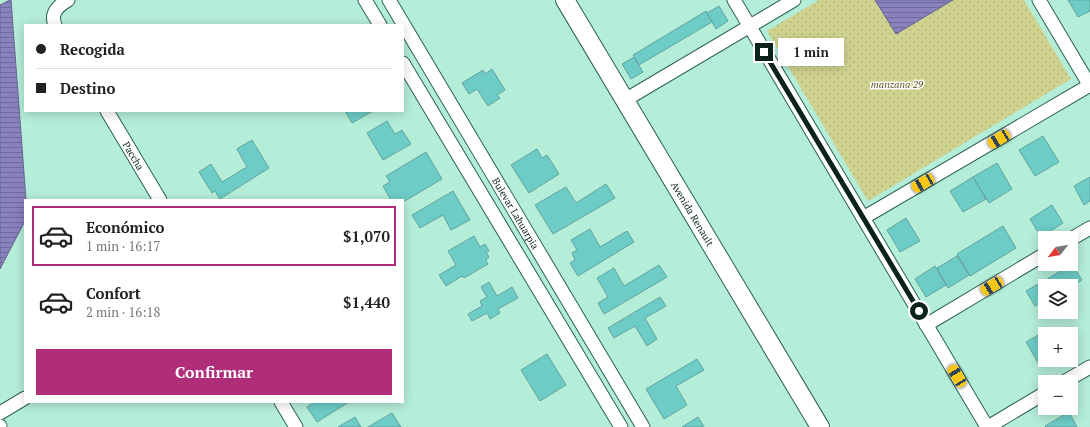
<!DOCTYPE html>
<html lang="es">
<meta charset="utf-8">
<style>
:root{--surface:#fff;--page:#f2f2f2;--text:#222;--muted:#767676;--line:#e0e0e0;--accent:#b02e79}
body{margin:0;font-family:"PT Serif",serif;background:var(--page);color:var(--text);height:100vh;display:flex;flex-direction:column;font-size:15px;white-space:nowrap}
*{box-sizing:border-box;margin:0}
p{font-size:13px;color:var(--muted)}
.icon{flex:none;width:22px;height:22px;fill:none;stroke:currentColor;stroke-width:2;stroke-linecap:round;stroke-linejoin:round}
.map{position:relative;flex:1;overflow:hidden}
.panel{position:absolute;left:24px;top:199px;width:380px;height:204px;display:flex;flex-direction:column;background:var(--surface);border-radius:0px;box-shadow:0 2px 10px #0003}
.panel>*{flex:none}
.banner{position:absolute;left:24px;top:24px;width:380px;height:88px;border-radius:0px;box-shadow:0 2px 10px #0003;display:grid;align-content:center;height:88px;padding:0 12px;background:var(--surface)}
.needle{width:26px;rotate:239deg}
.controls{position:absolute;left:1038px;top:231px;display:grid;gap:8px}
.controls a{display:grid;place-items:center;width:40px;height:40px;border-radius:0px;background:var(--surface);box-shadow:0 2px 10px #0003;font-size:20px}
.end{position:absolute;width:18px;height:18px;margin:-9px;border:5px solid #0c231b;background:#fff;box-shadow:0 0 0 2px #fff}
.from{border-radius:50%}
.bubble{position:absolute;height:28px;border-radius:0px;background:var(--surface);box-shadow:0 2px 10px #0003;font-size:13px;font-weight:800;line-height:28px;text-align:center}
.car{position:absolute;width:12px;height:24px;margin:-12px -6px;border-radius:5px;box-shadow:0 0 3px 1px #0007;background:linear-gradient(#f5c518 24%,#345 0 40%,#f5c518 0 76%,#345 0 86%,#f5c518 0)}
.banner b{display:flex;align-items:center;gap:14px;height:38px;font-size:15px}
.banner b+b{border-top:1px solid var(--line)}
.banner i{width:10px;height:10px;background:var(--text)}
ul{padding:7px 0 0;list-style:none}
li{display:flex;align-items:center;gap:12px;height:60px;margin:0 8px 6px;padding:0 4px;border:2px solid transparent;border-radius:0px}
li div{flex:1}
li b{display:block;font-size:15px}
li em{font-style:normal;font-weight:800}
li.selected{border-color:var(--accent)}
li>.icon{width:36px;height:36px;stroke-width:1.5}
.cta{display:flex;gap:8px;margin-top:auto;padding:8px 12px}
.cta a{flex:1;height:46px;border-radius:0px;background:var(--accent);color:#fff;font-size:16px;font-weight:800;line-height:46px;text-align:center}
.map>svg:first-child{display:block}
.park{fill:url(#park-dots)}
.water{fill:url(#water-rules);stroke:#64668e}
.building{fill:#6dccc6;stroke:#65a39f}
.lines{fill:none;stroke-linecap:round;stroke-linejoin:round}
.street-casing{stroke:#2c6251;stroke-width:15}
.secondary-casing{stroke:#2c6251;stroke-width:20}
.street{stroke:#fff;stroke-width:13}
.secondary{stroke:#fff;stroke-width:18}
.route{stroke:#0c231b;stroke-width:5}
.labels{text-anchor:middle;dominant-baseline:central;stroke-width:3;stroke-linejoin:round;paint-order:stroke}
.park-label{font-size:10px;font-style:italic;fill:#535420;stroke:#fff}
.street-label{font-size:10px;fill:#0c231b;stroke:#fff}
</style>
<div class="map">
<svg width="1090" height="427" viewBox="0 0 1090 427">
<defs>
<pattern id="park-dots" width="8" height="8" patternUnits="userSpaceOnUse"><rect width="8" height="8" fill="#d0d28f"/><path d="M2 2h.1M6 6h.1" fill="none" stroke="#b1b47b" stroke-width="1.8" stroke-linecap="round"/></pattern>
<pattern id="water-rules" width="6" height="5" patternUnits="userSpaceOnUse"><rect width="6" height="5" fill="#8a82bf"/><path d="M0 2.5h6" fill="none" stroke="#6f6a9a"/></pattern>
</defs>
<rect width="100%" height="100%" fill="#b4edd8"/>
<!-- park -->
<path class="park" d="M 819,0 L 1024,0 L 1071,79 L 868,201 L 767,31 Z"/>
<!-- water -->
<path class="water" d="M 10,0 L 11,0 L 26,200 L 25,221 L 0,269 L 0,5 Z
M 875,0 L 953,0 L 896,34 Z"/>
<!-- building -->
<path class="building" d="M 1068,0 L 1090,0 L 1090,11 L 1078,17 Z
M 719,6 L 728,21 L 716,29 L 707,13 Z
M 706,11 L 712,22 L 639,65 L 633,55 Z
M 634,57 L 643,72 L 631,79 L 622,64 Z
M 492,69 L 505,90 L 497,95 L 500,98 L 488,106 L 477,89 L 469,94 L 462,83 L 483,70 L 485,74 Z
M 345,111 L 373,111 L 352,123 Z
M 387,121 L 395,134 L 402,130 L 411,144 L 383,160 L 367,133 Z
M 1043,136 L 1059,162 L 1035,176 L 1019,150 Z
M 252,140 L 269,168 L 220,199 L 215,191 L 212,193 L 199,172 L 211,164 L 222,182 L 247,167 L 237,149 Z
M 537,149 L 542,158 L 547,155 L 559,174 L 529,193 L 511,165 Z
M 426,152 L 442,179 L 403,202 L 403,200 L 391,200 L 383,186 L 390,182 L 386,176 Z
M 997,163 L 1012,189 L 989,203 L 973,177 Z
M 973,177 L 986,199 L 963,212 L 950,191 Z
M 1090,177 L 1090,201 L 1084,205 L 1074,186 Z
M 606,184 L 615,198 L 553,234 L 535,205 L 566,187 L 576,203 Z
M 453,191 L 470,220 L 451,230 L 443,215 L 420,228 L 412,215 Z
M 1052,205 L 1063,223 L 1041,237 L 1030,219 Z
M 906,218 L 920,241 L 900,252 L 887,230 Z
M 1003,226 L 1016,248 L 970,276 L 957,254 Z
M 590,229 L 600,247 L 627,231 L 634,242 L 578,276 L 570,263 L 575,260 L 572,253 L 577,250 L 571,240 Z
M 474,236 L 480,247 L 485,244 L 489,251 L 486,252 L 489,257 L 486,260 L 488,264 L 464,278 L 462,276 L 446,286 L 439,275 L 456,265 L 448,251 Z
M 957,256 L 969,275 L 948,288 L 937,268 Z
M 1072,264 L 1082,280 L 1071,287 L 1054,286 L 1049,278 Z
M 659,265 L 667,277 L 604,314 L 598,303 L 608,297 L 597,278 L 614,268 L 624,286 Z
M 935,266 L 946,285 L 926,297 L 915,279 Z
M 1049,278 L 1054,286 L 1045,286 L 1045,301 L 1035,306 L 1026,291 Z
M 489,282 L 497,296 L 512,287 L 518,298 L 498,309 L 500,313 L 490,319 L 487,313 L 472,321 L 468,314 L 482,306 L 480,301 L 487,297 L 481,287 Z
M 660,297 L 666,306 L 645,318 L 657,339 L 647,346 L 635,326 L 614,338 L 608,328 Z
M 1049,329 L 1052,334 L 1045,334 L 1045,360 L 1049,360 L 1040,366 L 1026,342 Z
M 547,354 L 566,385 L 540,401 L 521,370 Z
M 697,359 L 704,370 L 676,386 L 687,405 L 664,419 L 646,389 Z
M 313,402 L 349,402 L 317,422 L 307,407 L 313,403 Z
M 1069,412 L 1077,427 L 1046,427 L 1045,426 Z
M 392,413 L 401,427 L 368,427 Z
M 355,417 L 361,427 L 338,427 Z
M 698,417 L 704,427 L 682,427 Z"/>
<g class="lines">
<!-- street casing -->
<g class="street-casing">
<g id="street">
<path d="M 365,0 L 380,25"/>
<path id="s1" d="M 389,0 L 643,427"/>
<path d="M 734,0 L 987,427"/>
<path d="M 1039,0 L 1090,86"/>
<path d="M 55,25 C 50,13 58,6 68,0"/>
<path d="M 403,63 L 621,427"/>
<path d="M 625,100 L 794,0"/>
<path id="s2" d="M 107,111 L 160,200"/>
<path d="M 863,218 L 1090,85"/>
<path d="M 1071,239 L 1090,228"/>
<path d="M 926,325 L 1045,254"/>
<path d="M 1064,382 L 1090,367"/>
<path d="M 281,402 L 296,427"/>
<path d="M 0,413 L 25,398"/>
<path d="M 0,426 L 0,427"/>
<path d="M 988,427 L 1045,393"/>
</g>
</g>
<!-- secondary casing -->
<g class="secondary-casing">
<g id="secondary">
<path id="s3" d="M 565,0 L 820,427"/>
</g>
</g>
<!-- street -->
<use href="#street" class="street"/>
<!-- secondary -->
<use href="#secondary" class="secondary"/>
</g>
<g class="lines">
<!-- route -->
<path class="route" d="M 764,52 L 919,311"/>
</g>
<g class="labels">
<!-- park labels -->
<g class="park-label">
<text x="897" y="84">manzana 29</text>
</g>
<!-- street labels -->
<g class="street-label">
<text stroke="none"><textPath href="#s2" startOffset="52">Paccha</textPath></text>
<text stroke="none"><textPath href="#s3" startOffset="249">Avenida Renault</textPath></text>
<text stroke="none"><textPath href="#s1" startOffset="248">Bulevar Lahuarpia</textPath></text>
</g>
</g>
</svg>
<div class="controls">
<a><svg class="needle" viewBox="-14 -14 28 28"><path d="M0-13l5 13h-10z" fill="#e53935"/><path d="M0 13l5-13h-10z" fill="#767676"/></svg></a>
<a><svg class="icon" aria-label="layers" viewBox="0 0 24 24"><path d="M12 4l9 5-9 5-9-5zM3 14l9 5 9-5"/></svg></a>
<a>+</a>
<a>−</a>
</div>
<i class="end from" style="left:919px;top:311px"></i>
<i class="end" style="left:764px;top:52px"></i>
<div class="bubble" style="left:778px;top:38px;width:66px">1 min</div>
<i class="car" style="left:999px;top:139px;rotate:239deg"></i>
<i class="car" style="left:923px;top:183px;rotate:240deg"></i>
<i class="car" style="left:992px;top:286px;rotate:239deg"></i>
<i class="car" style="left:957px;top:376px;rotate:329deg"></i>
<div class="banner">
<b><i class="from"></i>Recogida</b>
<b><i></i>Destino</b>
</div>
<section class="panel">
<ul>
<li class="selected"><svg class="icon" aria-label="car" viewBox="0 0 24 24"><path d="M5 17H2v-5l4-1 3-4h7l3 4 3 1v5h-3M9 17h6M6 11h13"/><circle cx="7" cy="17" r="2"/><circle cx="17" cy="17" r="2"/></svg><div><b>Económico</b><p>1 min · 16:17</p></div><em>$1,070</em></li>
<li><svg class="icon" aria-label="car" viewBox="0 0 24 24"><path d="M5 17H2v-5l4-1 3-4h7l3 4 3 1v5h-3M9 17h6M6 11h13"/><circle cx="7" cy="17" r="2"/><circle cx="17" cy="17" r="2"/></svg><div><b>Confort</b><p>2 min · 16:18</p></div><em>$1,440</em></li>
</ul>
<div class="cta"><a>Confirmar</a></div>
</section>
</div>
